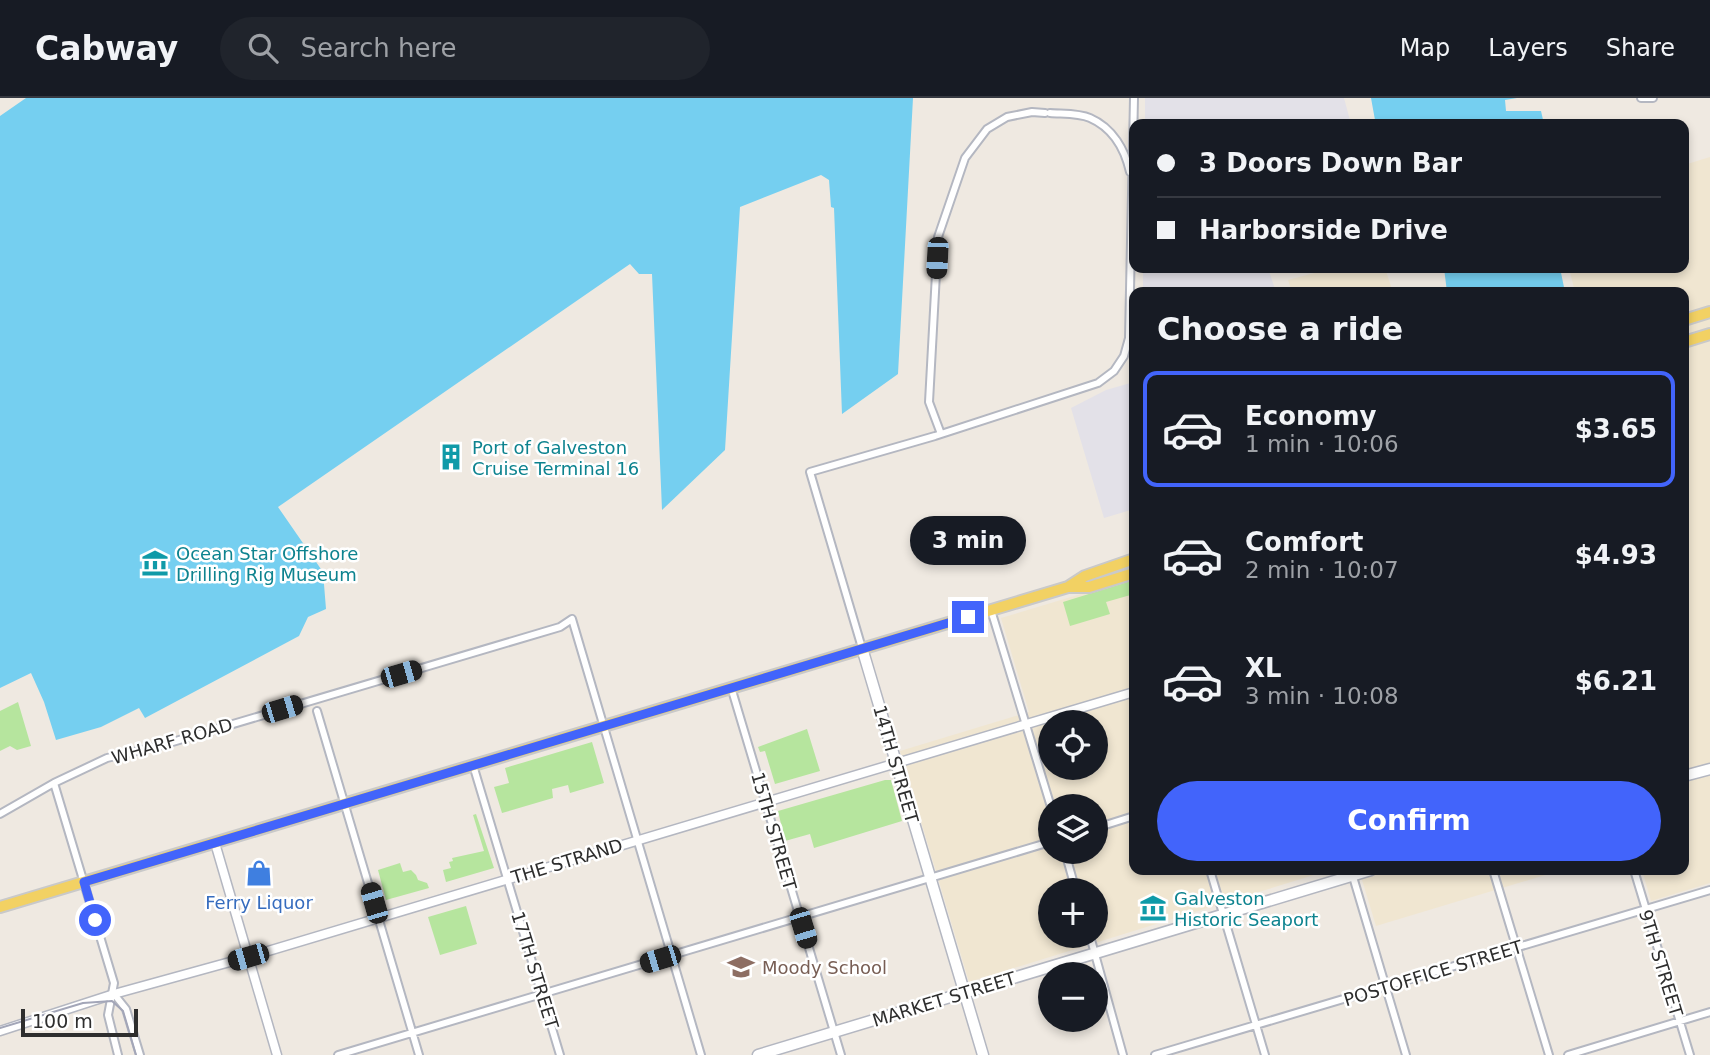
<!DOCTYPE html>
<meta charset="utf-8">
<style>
:root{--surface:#171b24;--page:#20242c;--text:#f1f3f6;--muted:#9ea1a6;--line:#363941;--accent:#4264fb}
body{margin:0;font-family:"DejaVu Sans",sans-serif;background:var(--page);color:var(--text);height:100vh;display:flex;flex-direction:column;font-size:26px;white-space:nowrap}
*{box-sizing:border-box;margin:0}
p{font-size:23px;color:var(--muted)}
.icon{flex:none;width:38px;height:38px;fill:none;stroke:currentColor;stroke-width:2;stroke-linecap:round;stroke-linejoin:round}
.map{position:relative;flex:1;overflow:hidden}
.sheet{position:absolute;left:1129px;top:189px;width:560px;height:588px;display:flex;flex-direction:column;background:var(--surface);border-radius:14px;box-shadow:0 4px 10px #0003}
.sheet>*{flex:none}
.hud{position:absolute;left:1129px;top:21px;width:560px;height:154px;border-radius:14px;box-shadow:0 4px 10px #0003;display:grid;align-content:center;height:154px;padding:0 28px;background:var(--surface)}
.fabs{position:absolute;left:1038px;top:612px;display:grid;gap:14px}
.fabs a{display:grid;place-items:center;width:70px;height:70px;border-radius:50%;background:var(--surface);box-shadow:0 4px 10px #0003;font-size:35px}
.scale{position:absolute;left:21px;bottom:18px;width:117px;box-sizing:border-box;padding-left:7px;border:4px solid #2e2e2e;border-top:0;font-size:19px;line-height:24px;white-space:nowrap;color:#2e2e2e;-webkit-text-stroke:5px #fff;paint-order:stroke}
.end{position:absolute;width:32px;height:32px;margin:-16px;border:9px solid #4264fb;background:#fff;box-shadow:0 0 0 4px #fff}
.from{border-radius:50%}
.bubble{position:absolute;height:49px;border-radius:24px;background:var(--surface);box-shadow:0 4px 10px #0003;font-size:23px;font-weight:800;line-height:49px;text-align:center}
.car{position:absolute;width:21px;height:42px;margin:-21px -10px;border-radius:9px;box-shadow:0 0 5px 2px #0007;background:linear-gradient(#222 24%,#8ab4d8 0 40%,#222 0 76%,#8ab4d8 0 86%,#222 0)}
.hud b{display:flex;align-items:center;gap:24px;height:66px;font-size:26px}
.hud b+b{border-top:2px solid var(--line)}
.hud i{width:18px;height:18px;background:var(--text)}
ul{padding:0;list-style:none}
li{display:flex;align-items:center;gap:21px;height:116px;margin:0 14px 10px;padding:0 14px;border:4px solid transparent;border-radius:14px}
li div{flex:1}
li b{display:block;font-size:26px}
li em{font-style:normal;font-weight:800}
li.active{border-color:var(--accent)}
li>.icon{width:63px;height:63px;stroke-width:1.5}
h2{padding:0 28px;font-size:32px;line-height:84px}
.primary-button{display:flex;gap:14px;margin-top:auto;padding:14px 28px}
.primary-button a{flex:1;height:80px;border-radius:42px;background:var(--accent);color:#fff;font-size:28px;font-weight:800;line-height:80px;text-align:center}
header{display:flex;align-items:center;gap:42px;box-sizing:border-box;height:98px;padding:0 35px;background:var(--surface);border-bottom:2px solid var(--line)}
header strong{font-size:33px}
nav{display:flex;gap:38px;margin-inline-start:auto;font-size:24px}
.search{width:490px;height:63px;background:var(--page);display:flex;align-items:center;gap:18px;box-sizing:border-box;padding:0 24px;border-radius:38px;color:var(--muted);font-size:26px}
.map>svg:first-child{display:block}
.industrial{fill:#e3e1e8}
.education{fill:#f0e6d1;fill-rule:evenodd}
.green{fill:#b6e59e}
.water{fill:#75cff0}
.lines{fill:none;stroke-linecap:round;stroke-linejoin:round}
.minor-casing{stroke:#b4b7c1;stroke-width:10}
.tertiary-casing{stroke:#b4b7c1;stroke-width:11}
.secondary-casing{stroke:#b4b7c1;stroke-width:13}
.primary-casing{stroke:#c9c9c9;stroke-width:14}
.minor{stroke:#fff;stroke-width:6}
.tertiary{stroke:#fff;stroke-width:8}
.secondary{stroke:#fff;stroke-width:10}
.primary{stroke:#f2d163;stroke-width:10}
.tram{stroke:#a3a6b8;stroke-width:2}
.route{stroke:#4264fb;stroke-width:9}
.labels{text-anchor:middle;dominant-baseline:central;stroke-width:5;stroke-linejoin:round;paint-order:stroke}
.culture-label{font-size:18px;fill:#0d838f;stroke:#fff;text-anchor:start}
.street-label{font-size:18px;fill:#2e2e2e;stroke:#fff}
.shop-label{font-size:18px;fill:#366cbe;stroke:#fff}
.education-label{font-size:18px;fill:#785e54;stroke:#fff;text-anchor:start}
</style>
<header>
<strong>Cabway</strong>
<div class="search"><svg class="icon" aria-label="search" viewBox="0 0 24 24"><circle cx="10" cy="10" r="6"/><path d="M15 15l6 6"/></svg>Search here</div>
<nav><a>Map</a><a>Layers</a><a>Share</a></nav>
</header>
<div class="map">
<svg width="1710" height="957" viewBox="0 0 1710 957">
<rect width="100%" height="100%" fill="#efe9e1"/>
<!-- industrial -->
<path class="industrial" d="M 1145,0 L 1344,0 L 1351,26 L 1145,26 Z
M 1143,170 L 1268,170 L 1276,194 L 1143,194 Z
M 1134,284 L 1134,411 L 1104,420 L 1071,310 L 1106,292 Z"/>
<!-- education -->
<path class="education" d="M 1710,59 L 1710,785 L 1651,803 L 1642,772 L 1684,772 L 1684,194 L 1575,194 L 1569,170 L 1684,170 L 1684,67 Z
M 1333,170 L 1385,170 L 1393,194 L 1292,194 L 1288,182 Z
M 1134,480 L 1134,772 L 1330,772 L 969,884 L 900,653 L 1029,614 L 1001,520 ZM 1050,625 L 1096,625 L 1096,670 L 1050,670 ZM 1050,709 L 1096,709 L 1096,754 L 1050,754 ZM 1050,793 L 1096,793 L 1096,838 L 1050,838 Z
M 1359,772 L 1562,772 L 1376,828 Z"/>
<!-- green -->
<path class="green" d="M 1134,482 L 1134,496 L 1106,504 L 1110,516 L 1070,528 L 1063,504 Z
M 18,604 L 31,648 L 17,652 L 10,648 L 0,653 L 0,613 Z
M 807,631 L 820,673 L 775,686 L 765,653 L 760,654 L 758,649 Z
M 592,644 L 604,685 L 570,695 L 568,687 L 552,691 L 553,700 L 502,715 L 494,689 L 509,685 L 505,670 Z
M 885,682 L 891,682 L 902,723 L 814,750 L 810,736 L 785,743 L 778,713 Z
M 476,716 L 494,770 L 446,784 L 443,772 L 451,770 L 449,764 L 453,763 L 452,760 L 484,753 L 473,717 Z
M 400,765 L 403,774 L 411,772 L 416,777 L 418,782 L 427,785 L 429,790 L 386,802 L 378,772 Z
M 466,808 L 477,846 L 440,857 L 428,819 Z"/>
<!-- water -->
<path class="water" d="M 26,0 L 913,0 L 898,276 L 842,316 L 834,110 L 831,109 L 829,82 L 821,77 L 740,109 L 725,352 L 662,412 L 652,176 L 639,176 L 630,166 L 278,409 L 323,474 L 326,511 L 308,519 L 299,538 L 145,620 L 139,610 L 101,629 L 56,642 L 44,604 L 31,575 L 0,590 L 0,18 Z
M 1371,0 L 1517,0 L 1505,2 L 1506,13 L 1541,13 L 1544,26 L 1379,26 L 1378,22 L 1375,22 Z
M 1444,170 L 1560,170 L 1565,194 L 1447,194 Z"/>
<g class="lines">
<!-- minor casing -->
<g class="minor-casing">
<path id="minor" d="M 1641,0 L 1653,0
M 1050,15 C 1063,16 1079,15 1090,20 C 1113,30 1125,52 1130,74
M 941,336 L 929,304 L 938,139 L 965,60 L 987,31 L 1007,19 L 1032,14 L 1045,15
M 991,512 L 1051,709
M 862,550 L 810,374 L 935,338 L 1098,285 L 1114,273 L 1124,258 L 1129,240 L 1134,0
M 731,589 L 841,957
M 317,613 L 419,957
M 473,667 L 560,957
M 54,685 L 114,885 L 108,917 L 118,957
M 0,716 L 54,685 L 107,660 L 159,648 L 560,529 L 572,521 L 701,957
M 1096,730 L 1134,718
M 1065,754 L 1076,793
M 1210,772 L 1265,957
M 1351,772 L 1406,957
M 1493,772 L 1549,957
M 1634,772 L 1690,957
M 1090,838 L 1123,957
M 114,896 L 126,911 L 140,957
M 338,957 L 1050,744
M 1155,957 L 1710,792
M 1568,957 L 1710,914"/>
</g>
<!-- tertiary casing -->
<g class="tertiary-casing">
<path id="tertiary" d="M 215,745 L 277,957
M 0,933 L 114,896 L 248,859 L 1134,594"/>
</g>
<!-- secondary casing -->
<g class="secondary-casing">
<path id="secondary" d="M 862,550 L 983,957
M 1684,678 L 1710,671
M 758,957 L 1371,772"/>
</g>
<!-- primary casing -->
<g class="primary-casing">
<path id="primary" d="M 1684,222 L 1710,214
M 1684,244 L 1710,236
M 1068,489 L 1089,489 L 1134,475
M 0,809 L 1068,489 L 1085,478 L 1134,461"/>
</g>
<!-- minor -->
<use href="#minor" class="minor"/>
<!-- tertiary -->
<use href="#tertiary" class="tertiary"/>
<!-- secondary -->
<use href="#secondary" class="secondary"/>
<!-- primary -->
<use href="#primary" class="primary"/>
<!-- tram -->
<path class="tram" d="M 0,930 L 83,905 L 112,903 L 123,913 L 136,957"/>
</g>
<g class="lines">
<!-- route -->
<path class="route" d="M 95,822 L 84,784 L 968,519"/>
</g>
<!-- icons -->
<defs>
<g id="building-bare" transform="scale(2.1)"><path d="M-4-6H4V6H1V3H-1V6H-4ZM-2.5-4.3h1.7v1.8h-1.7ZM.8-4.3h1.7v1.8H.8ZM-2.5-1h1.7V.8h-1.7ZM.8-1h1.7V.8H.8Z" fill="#0f9aa8" stroke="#fff" stroke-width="2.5" paint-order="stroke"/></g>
<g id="museum-bare" transform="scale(2.1)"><path d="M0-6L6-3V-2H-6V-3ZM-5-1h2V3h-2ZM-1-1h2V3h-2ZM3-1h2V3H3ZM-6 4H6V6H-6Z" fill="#0f9aa8" stroke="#fff" stroke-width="2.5" paint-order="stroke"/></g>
<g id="shop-bare" transform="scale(2.1)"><path d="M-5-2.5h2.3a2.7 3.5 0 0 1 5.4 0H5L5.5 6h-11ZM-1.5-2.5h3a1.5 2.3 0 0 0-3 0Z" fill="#3f7fe0" stroke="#fff" stroke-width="2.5" paint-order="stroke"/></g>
<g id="school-bare" transform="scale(2.1)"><path d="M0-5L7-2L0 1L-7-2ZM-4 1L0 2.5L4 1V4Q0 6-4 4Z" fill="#8d6e63" stroke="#fff" stroke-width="2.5" paint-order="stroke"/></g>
</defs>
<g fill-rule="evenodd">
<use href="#building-bare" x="451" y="359"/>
<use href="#museum-bare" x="155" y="465"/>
<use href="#shop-bare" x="259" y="775"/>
<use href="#museum-bare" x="1153" y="810"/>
<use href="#school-bare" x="741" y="869"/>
</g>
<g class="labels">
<!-- culture labels -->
<g class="culture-label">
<text x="472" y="349">Port of Galveston<tspan x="472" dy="21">Cruise Terminal 16</tspan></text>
<text x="176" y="455">Ocean Star Offshore<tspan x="176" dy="21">Drilling Rig Museum</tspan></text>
<text x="1174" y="800">Galveston<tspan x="1174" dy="21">Historic Seaport</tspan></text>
</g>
<!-- street labels -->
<g class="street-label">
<text transform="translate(172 643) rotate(-16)">WHARF ROAD</text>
<text transform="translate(896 666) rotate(74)">14TH STREET</text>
<text transform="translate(774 733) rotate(74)">15TH STREET</text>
<text transform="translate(567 763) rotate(-17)">THE STRAND</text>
<text transform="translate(1661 865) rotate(73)">9TH STREET</text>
<text transform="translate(535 872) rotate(73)">17TH STREET</text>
<text transform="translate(1433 875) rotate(-17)">POSTOFFICE STREET</text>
<text transform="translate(944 901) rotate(-17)">MARKET STREET</text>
</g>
<!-- shop labels -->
<g class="shop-label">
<text x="259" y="804">Ferry Liquor</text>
</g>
<!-- education labels -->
<g class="education-label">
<text x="762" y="869">Moody School</text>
</g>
</g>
</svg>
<div class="fabs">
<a><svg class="icon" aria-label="locate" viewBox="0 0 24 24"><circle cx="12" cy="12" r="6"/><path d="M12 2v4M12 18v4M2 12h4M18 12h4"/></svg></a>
<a><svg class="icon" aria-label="layers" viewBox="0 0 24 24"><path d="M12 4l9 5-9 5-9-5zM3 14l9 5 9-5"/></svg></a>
<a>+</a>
<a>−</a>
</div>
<div class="scale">100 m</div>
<i class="end from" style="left:95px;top:822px"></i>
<i class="end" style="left:968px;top:519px"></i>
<div class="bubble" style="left:910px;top:418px;width:116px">3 min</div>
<i class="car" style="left:937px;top:160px;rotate:183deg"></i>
<i class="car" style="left:401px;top:576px;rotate:74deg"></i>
<i class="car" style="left:282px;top:611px;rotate:73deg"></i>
<i class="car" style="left:374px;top:805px;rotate:344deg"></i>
<i class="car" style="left:803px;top:830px;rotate:163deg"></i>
<i class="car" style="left:248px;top:859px;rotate:254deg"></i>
<i class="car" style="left:660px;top:861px;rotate:253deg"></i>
<div class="hud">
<b><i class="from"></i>3 Doors Down Bar</b>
<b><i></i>Harborside Drive</b>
</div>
<section class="sheet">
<h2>Choose a ride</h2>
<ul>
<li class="active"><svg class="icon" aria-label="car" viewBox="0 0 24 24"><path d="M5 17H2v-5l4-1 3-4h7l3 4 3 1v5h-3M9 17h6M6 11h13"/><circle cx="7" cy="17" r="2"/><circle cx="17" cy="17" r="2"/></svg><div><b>Economy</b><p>1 min · 10:06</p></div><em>$3.65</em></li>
<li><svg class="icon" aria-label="car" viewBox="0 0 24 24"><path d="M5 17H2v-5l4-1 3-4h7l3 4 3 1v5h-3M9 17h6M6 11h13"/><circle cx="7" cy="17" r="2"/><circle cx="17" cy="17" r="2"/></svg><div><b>Comfort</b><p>2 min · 10:07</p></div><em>$4.93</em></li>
<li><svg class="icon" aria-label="car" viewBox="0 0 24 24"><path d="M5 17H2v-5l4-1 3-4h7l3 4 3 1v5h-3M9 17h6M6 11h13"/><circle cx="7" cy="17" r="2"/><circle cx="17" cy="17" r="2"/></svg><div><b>XL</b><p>3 min · 10:08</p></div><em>$6.21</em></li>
</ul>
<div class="primary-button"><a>Confirm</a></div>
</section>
</div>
